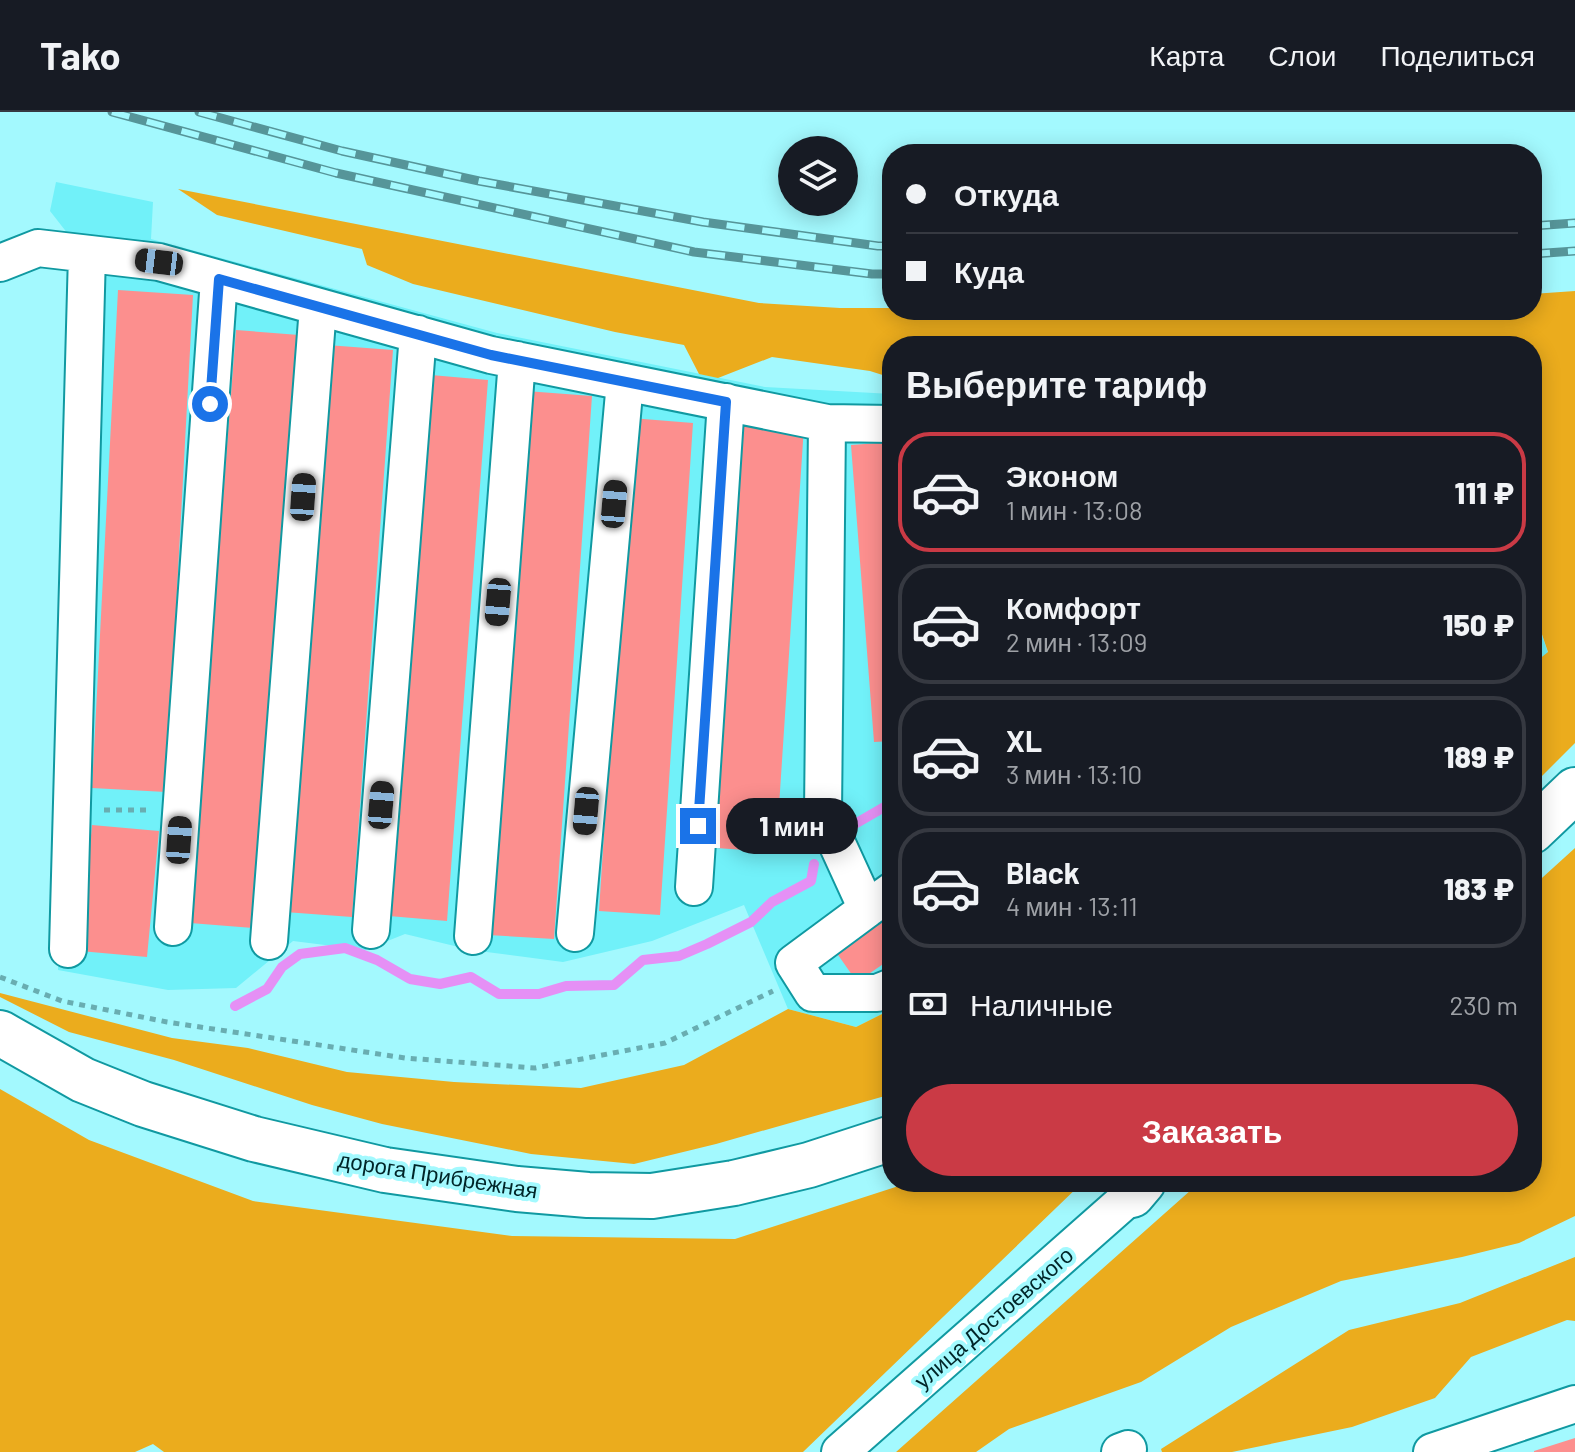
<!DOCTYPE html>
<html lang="ru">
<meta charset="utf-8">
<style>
:root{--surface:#171b24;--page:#242831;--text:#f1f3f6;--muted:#9ea1a6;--line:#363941;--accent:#ca3a45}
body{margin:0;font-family:Barlow,sans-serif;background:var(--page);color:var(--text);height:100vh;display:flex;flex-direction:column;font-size:30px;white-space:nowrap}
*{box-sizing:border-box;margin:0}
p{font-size:26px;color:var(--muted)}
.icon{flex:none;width:44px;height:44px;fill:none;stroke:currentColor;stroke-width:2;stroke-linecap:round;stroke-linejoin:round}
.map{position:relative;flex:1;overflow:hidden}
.side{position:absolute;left:882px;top:224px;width:660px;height:856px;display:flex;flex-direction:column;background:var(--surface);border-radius:32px;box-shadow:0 4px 20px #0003}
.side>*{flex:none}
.top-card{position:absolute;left:882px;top:32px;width:660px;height:176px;border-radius:32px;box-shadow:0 4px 20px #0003;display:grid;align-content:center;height:176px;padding:0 24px;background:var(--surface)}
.tools{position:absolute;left:778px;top:24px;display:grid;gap:16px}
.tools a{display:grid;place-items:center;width:80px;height:80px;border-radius:50%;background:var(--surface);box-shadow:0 4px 20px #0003;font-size:40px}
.end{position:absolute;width:36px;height:36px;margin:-18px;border:10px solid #1a73e8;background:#fff;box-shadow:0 0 0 4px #fff}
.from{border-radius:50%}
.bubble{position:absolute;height:56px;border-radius:28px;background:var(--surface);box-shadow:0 4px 20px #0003;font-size:26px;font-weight:800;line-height:56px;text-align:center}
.car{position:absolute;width:24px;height:48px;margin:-24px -12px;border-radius:10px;box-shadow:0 0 6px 2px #0007;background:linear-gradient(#222 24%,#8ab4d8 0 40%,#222 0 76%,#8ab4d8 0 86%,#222 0)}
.top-card b{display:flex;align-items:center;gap:28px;height:76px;font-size:30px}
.top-card b+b{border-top:2px solid var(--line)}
.top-card i{width:20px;height:20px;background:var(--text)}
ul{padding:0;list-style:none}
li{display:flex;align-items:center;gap:24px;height:120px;margin:0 16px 12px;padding:0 8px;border:4px solid var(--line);border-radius:32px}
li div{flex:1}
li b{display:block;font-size:30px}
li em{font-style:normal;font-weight:800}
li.active{border-color:var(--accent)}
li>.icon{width:72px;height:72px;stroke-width:1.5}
h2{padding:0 24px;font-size:36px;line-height:96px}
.pay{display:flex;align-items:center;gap:20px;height:88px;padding:0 24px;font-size:30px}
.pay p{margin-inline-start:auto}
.primary-button{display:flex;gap:16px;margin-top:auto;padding:16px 24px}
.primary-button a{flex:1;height:92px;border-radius:48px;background:var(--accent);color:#fff;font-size:32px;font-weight:800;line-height:92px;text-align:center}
header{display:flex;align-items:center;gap:48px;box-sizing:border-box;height:112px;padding:0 40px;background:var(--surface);border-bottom:2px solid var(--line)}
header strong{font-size:38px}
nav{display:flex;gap:44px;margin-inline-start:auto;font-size:28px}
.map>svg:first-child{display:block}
.built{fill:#71f1f9}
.green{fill:#ebac1d}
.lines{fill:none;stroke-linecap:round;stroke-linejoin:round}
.stream{stroke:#e590f5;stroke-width:10}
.building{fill:#fc8f8e}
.minor-casing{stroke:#1099a1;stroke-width:40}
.major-casing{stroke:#1099a1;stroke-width:48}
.path{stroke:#69adb1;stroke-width:5;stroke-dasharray:6 6;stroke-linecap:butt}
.minor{stroke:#fff;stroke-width:36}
.major{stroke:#fff;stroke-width:44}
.rail-casing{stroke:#569599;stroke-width:9}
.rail{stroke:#a3f9fe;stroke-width:6;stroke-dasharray:18;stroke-linecap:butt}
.route{stroke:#1a73e8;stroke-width:10}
.labels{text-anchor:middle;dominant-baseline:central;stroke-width:8;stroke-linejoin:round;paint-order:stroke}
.street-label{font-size:22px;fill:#002528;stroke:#a3f9fe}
</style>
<header>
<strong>Tako</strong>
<nav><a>Карта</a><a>Слои</a><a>Поделиться</a></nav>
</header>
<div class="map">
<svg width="1575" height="1340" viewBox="0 0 1575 1340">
<rect width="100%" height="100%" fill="#a3f9fe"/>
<!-- built -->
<path class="built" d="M 56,70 L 153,90 L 151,127 L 497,221 L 765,275 L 892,282 L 892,897 L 856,915 L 788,897 L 744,793 L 652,829 L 563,850 L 471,838 L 405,822 L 365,838 L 293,829 L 236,876 L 168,878 L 58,858 L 68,122 L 50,99 Z
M 1532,493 L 1548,541 L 1532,553 Z"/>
<!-- green -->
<path class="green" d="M 178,77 L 759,191 L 840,196 L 892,196 L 892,198 L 1532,198 L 1532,182 L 1575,179 L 1575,631 L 1532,674 L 1532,553 L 1548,540 L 1532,493 L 1532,234 L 892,234 L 892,266 L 870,259 L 772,245 L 718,266 L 699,262 L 684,233 L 615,220 L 413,172 L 367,153 L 362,137 L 217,103 Z
M 1575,736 L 1575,1104 L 1519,1131 L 1462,1145 L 1341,1169 L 1231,1215 L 1141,1270 L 1009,1317 L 976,1340 L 896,1340 L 1200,1070 L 1532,1070 L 1532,775 Z
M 0,881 L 172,926 L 248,936 L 347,960 L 454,970 L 581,976 L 684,953 L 788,897 L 856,915 L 892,897 L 892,982 L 716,1032 L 634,1052 L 531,1042 L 382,1012 L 312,993 L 174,948 L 69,920 L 0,885 Z
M 0,977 L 89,1028 L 253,1089 L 512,1124 L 735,1127 L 911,1070 L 1083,1070 L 803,1340 L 164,1340 L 153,1332 L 135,1340 L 0,1340 Z
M 1575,1145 L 1575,1209 L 1567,1208 L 1471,1245 L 1435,1286 L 1352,1315 L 1232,1340 L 1162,1340 L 1161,1337 L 1349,1218 L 1460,1191 Z"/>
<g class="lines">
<!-- stream -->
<path class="stream" d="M 848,716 L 886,694 L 892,693
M 235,894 L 267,877 L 282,855 L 300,842 L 345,836 L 377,848 L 410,867 L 440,872 L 471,865 L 499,882 L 539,882 L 566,874 L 614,873 L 643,848 L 679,844 L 707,832 L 751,810 L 772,790 L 811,769 L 814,752"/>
</g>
<!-- building -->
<path class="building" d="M 118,178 L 193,183 L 166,680 L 92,676 Z
M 236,218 L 299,223 L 253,816 L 190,811 Z
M 327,233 L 393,238 L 352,805 L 285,800 Z
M 431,263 L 488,268 L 447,809 L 389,804 Z
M 526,279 L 592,284 L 554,827 L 488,823 Z
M 631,306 L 693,311 L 660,803 L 599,799 Z
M 743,310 L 804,314 L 776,740 L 716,736 Z
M 892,330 L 892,629 L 874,630 L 851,333 Z
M 92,713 L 159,719 L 147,845 L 80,839 Z
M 892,801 L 892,846 L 857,870 L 836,840 Z
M 1575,1326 L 1575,1340 L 1534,1340 L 1534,1339 Z"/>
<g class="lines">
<!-- minor casing -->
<g class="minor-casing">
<path id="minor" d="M 0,151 L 38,136 L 159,150 L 491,243 L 827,311 L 892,312
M 827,311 L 823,701 L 867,797 L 892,779
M 694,775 L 726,290
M 867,797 L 794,851 L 813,881 L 877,881 L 892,875
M 173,815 L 219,167
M 371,818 L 418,222
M 575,821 L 625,270
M 473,824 L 517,248
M 269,829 L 318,195
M 68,837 L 87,142
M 840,1340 L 1146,1070
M 1120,1340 L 1128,1337
M 1432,1340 L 1575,1292"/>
</g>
<!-- major casing -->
<g class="major-casing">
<path id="major" d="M 1532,719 L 1575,678
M 0,921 L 83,968 L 143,992 L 254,1027 L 385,1058 L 517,1077 L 588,1083 L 652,1084 L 734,1071 L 809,1053 L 892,1026
M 1132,1083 L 1143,1070"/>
</g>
<!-- path -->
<path class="path" d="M 104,698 L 150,698
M 0,865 L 62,889 L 167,910 L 405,946 L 535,956 L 665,931 L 773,879"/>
<!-- minor -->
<use href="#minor" class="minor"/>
<!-- major -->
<use href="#major" class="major"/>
<!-- rail casing -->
<g class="rail-casing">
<path id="rail" d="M 112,0 L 336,61 L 694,140 L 872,162 L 892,162
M 199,0 L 342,39 L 479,69 L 703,110 L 878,134 L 892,134
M 1532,114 L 1575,111
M 1532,142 L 1575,139"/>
</g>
<!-- rail -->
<use href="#rail" class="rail"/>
</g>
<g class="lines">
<!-- route -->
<path class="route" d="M 210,292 L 219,167 L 491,243 L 726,290 L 698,714"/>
</g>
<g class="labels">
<!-- street labels -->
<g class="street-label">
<text transform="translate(438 1062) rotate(9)">дорога Прибрежная</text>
<text transform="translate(993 1205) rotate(-41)">улица Достоевского</text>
</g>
</g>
</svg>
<div class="tools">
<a><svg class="icon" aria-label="layers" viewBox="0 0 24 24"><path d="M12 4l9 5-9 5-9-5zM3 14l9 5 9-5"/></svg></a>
</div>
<i class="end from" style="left:210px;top:292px"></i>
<i class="end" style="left:698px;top:714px"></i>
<div class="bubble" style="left:726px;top:686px;width:132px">1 мин</div>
<i class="car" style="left:159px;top:150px;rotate:277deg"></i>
<i class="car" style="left:303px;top:385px;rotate:4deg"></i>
<i class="car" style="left:614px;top:392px;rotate:5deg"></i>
<i class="car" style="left:498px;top:490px;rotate:185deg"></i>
<i class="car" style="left:381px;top:693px;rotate:5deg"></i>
<i class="car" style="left:586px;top:699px;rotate:185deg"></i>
<i class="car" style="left:179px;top:728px;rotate:4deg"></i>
<div class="top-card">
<b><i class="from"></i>Откуда</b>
<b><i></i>Куда</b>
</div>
<section class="side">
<h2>Выберите тариф</h2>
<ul>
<li class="active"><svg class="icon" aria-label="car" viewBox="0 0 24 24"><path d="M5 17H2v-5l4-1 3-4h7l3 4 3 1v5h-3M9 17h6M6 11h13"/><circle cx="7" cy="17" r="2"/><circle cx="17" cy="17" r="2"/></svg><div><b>Эконом</b><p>1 мин · 13:08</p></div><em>111 ₽</em></li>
<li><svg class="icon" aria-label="car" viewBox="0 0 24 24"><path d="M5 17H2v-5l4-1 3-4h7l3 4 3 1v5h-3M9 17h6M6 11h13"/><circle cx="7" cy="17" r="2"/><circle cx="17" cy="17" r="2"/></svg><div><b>Комфорт</b><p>2 мин · 13:09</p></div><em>150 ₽</em></li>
<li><svg class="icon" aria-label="car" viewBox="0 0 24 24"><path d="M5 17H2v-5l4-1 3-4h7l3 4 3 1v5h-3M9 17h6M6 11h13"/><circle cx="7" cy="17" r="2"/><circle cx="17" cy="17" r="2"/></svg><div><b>XL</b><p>3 мин · 13:10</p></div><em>189 ₽</em></li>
<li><svg class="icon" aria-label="car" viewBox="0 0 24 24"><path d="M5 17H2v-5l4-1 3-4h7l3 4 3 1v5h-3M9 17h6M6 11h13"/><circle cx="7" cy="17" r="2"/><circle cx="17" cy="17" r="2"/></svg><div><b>Black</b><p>4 мин · 13:11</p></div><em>183 ₽</em></li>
</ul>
<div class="pay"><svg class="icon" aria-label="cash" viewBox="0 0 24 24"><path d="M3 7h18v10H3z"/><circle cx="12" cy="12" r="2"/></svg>Наличные<p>230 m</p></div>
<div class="primary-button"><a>Заказать</a></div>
</section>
</div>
